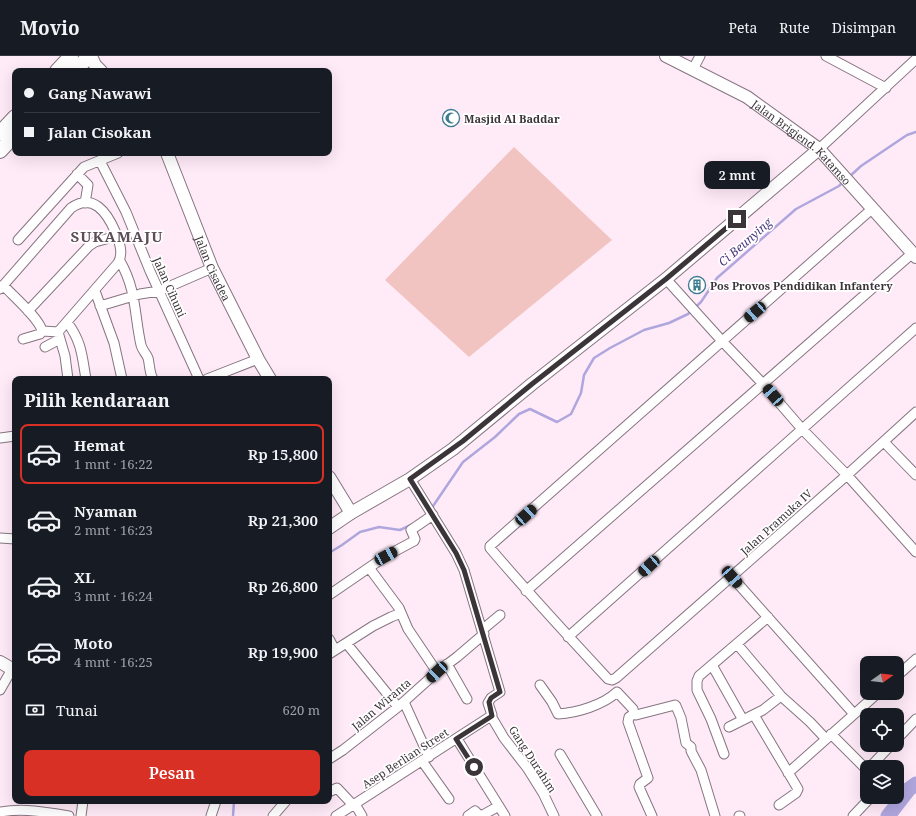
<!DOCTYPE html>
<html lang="id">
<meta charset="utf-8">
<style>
:root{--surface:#171b24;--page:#242831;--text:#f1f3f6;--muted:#9ea1a6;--line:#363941;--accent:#d93025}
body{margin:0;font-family:"Noto Serif",serif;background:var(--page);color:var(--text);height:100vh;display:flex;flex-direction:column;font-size:15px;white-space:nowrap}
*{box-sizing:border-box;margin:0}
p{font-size:13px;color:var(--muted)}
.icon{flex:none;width:22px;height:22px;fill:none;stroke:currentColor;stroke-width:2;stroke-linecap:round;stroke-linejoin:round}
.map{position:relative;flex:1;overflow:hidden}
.details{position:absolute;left:12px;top:320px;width:320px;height:428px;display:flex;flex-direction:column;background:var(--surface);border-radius:8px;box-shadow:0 4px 16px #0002}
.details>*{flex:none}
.hud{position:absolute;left:12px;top:12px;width:320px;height:88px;border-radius:8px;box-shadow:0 4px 16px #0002;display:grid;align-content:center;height:88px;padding:0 12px;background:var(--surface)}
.needle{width:26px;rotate:76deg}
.fabs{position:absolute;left:860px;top:600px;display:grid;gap:8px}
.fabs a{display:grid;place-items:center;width:44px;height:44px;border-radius:8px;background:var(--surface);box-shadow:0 4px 16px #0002;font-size:20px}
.end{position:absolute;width:18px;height:18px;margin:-9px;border:5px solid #3b3439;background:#fff;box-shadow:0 0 0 2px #fff}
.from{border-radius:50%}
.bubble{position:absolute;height:28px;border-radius:8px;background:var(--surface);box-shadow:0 4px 16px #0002;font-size:13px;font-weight:600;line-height:28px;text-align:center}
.car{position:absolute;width:12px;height:24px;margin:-12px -6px;border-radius:5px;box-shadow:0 0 3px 1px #0007;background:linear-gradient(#222 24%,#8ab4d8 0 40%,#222 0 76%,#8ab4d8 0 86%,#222 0)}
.hud b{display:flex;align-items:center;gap:14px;height:38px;font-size:15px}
.hud b+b{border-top:1px solid var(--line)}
.hud i{width:10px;height:10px;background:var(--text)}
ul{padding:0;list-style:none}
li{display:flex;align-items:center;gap:12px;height:60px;margin:0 8px 6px;padding:0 4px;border:2px solid transparent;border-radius:8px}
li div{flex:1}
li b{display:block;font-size:15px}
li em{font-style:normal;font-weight:600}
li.on{border-color:var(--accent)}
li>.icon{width:36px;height:36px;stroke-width:1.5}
h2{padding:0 12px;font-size:18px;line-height:48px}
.pay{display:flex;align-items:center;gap:10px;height:44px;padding:0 12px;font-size:15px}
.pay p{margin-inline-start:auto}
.button{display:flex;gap:8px;margin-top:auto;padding:8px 12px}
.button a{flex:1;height:46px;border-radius:8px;background:var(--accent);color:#fff;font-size:16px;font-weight:600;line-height:46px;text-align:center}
header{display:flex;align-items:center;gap:24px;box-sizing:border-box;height:56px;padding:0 20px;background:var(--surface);border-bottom:1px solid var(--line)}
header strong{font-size:19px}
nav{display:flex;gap:22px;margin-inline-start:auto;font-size:14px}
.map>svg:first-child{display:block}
.green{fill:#f2c4c1}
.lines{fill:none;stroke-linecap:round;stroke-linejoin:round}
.stream{stroke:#afa6de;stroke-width:2.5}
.river{stroke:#afa6de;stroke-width:15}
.street-casing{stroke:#867580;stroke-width:11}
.secondary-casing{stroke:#867580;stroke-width:14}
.primary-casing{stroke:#867580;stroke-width:16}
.street{stroke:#fff;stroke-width:9}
.secondary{stroke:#fff;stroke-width:12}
.primary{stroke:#fff;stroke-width:14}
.route{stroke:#3b3439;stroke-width:5}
.labels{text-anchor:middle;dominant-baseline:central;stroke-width:3.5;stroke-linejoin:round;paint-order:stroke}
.poi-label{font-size:11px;font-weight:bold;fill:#3b3439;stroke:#fff;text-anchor:start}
.street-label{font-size:11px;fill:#3b3439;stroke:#fff}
.water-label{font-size:12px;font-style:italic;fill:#4c3c80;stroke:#fff}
.district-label{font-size:15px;font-weight:bold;letter-spacing:1px;fill:#5c4d57;stroke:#fff}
</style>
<header>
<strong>Movio</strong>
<nav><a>Peta</a><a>Rute</a><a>Disimpan</a></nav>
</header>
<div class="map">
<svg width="916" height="760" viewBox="0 0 916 760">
<rect width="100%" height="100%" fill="#ffebf8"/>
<!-- green -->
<path class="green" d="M 514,91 L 612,184 L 469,301 L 385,224 Z"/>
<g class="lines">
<!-- stream -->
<path class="stream" d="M 849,121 L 861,110 L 907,79 L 916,76
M 431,453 L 463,406 L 495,381 L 519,358 L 530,353 L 557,366 L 571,358 L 581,337 L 584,319 L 594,302 L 610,292 L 644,274 L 669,267 L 688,258 L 701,246 L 717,222 L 796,153 L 839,130 L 843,126
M 329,497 L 342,489 L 360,476 L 379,471 L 400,474 L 413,468
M 233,760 L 234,745"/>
<!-- river -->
<path class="river" d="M 888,760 L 909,733 L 916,728"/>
<!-- street casing -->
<g class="street-casing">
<path id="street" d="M 826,0 L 886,32
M 693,13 L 700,0
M 819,93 L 916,3
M 100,105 L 126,156 L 150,215 L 199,323
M 77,118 L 88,129 L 85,147
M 873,152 L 490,490 L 490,492 C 528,537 568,580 608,623 L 612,624 L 616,622 L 847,419 L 916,356
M 18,184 L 84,111 L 118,97
M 120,205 C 137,235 134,258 141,289 C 142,294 146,297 148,302 C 150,309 149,316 153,323
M 666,223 L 722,285 L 763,328 L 802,373 L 847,419 L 916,496
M 3,229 C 12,239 40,263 42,275
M 0,233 L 71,152 C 93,136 107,157 115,175 C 119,185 124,197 118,207 L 58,276 L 65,300 L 68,323
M 95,235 L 114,287 L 122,323
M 100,250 L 140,238 L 159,235 L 212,212
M 28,255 L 89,190 L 95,186 L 117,180
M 67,266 C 82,286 82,300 86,323
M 23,283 L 40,278 L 42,275 L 59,276
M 45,291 L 60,283
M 207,323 L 258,303
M 0,382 L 15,380
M 884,386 L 916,419
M 0,482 L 15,483
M 370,513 L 399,552 L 408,573 L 437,616
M 732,521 L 854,658
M 526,535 L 908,201
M 329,539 L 386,500 L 414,485 L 415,483 L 411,474 L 433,459
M 482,574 L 500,559
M 568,581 L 916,272
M 329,583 L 335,594
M 347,588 L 398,651
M 737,588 L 781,640 L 810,666 L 826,683
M 329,598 L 373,570 L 391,561 L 401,557
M 447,608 L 467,643
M 712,609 L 743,664
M 897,620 L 916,603
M 540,629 L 552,646 L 558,658 C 577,657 603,649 617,636 L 633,653 L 634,658
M 0,634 L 12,613
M 404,646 L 429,701
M 634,658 L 636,659 L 675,649 L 676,650 L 681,662 L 686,687 L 691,691 L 691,695 L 701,714 L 715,760
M 634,658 L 629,661 L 628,666 L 648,722 L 640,728 L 639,731 L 652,760
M 754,659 L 798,733 L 796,737 L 779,749
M 491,660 L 504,682 L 528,713 L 543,737 L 554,760
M 729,671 L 763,654 L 781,640
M 831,678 L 867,714
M 457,683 L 505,760
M 897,683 L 916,663
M 560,698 L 597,760
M 724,698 L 711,663 L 697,634 L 697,625 L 699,620 L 768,561
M 329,703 L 343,694 L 398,651 L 437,616 L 457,601 L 484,578
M 422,705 L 449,743
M 870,711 L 891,689
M 788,717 L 878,637
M 329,733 L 331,735 L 337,732 L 353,749
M 355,748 L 362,760
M 0,756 C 24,752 46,756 69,760
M 81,760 L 83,745
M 211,760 L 216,745
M 273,760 L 286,745
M 336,760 L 491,660 L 492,659 L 488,647 L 491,642 L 500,636 L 464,514 L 456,497 L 410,423
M 468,760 L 475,755 L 480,760
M 481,760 L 499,750
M 739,760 L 740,760
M 853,760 L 871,741"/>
</g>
<!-- secondary casing -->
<g class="secondary-casing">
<g id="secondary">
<path d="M 91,0 L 95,9 L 101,15"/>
<path id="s1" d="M 666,0 L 747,41 L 819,93 L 916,201"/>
<path id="s2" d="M 167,97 L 212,212 L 258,303 L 270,323"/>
<path d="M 329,421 L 351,457"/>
<path d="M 329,472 L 351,457 L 410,423 L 453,393 L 532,328 L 666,223 L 819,93"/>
<path d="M 0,606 L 12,613 L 15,613"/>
</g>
</g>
<!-- primary casing -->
<g class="primary-casing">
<path id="primary" d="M 57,15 L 71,0
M 75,15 L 89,0
M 0,77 L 15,61
M 0,95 L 15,79"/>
</g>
<!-- street -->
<use href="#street" class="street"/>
<!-- secondary -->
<use href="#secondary" class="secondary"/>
<!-- primary -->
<use href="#primary" class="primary"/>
</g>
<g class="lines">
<!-- route -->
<path class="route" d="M 474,711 L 456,683 L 492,660 L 489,646 L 491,642 L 500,636 L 464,514 L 456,497 L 410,423 L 463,385 L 532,328 L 666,223 L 737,163"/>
</g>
<!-- icons -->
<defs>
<g id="mosque-ring" transform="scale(0.9)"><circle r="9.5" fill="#fff" stroke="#3d7b91" stroke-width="1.5"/><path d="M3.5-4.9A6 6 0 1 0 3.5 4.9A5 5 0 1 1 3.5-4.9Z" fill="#3d7b91"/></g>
<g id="building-ring" transform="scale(0.9)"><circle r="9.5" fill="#fff" stroke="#3d7b91" stroke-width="1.5"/><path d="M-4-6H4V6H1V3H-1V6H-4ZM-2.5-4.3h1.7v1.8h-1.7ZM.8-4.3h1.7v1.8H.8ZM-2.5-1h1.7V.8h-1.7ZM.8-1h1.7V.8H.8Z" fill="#3d7b91"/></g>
</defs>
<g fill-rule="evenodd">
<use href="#mosque-ring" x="451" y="62"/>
<use href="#building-ring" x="697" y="229"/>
</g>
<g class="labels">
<!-- poi labels -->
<g class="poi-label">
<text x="464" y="62">Masjid Al Baddar</text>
<text x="710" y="229">Pos Provos Pendidikan Infantery</text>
</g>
<!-- street labels -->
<g class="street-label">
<text stroke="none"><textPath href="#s1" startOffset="162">Jalan Brigjend. Katamso</textPath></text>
<text stroke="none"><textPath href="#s2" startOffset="124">Jalan Cisadea</textPath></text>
<text transform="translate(170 231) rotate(66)">Jalan Cihuni</text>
<text transform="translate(776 466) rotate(-42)">Jalan Pramuka IV</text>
<text transform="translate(381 648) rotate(-40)">Jalan Wiranta</text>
<text transform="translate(405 702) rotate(-33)">Asep Berlian Street</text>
<text transform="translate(533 703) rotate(57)">Gang Durahim</text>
</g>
<!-- water labels -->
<g class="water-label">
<text transform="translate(745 186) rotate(-41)">Ci Beunying</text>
</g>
<!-- district labels -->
<g class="district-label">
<text x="117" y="180">SUKAMAJU</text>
</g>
</g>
</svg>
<div class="fabs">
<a><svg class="needle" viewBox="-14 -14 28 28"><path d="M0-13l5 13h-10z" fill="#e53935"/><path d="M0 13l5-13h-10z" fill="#9ea1a6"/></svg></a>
<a><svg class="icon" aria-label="locate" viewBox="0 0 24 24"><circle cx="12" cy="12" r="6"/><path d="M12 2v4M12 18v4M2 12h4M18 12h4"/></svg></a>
<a><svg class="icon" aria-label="layers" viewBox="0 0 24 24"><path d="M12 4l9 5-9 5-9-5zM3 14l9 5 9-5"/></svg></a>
</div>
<i class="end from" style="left:474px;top:711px"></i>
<i class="end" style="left:737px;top:163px"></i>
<div class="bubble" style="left:704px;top:105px;width:66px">2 mnt</div>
<i class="car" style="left:755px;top:256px;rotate:229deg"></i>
<i class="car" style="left:773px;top:339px;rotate:319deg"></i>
<i class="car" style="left:526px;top:459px;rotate:48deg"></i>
<i class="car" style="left:386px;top:500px;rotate:62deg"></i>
<i class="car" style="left:649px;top:510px;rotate:228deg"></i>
<i class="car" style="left:732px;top:521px;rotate:139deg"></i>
<i class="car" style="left:437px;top:616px;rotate:227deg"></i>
<div class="hud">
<b><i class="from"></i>Gang Nawawi</b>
<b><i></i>Jalan Cisokan</b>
</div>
<section class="details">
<h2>Pilih kendaraan</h2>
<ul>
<li class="on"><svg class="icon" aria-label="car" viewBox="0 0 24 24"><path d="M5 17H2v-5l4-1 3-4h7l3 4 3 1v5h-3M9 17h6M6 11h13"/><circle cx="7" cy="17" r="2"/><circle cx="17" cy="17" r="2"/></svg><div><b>Hemat</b><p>1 mnt · 16:22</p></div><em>Rp 15,800</em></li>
<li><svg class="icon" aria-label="car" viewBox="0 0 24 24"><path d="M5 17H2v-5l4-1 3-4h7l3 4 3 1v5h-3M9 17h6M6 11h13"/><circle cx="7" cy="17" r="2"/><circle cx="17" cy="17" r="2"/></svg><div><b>Nyaman</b><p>2 mnt · 16:23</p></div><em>Rp 21,300</em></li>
<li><svg class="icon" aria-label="car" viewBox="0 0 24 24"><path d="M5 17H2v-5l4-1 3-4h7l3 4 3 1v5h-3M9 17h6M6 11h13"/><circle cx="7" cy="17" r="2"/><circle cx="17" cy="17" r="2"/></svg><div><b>XL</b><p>3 mnt · 16:24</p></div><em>Rp 26,800</em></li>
<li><svg class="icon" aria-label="car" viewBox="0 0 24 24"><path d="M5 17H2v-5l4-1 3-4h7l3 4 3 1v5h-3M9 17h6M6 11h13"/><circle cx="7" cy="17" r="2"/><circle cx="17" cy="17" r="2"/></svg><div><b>Moto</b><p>4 mnt · 16:25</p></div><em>Rp 19,900</em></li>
</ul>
<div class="pay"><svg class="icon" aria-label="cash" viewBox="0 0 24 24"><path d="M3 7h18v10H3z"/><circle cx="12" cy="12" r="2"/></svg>Tunai<p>620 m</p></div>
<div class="button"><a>Pesan</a></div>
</section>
</div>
